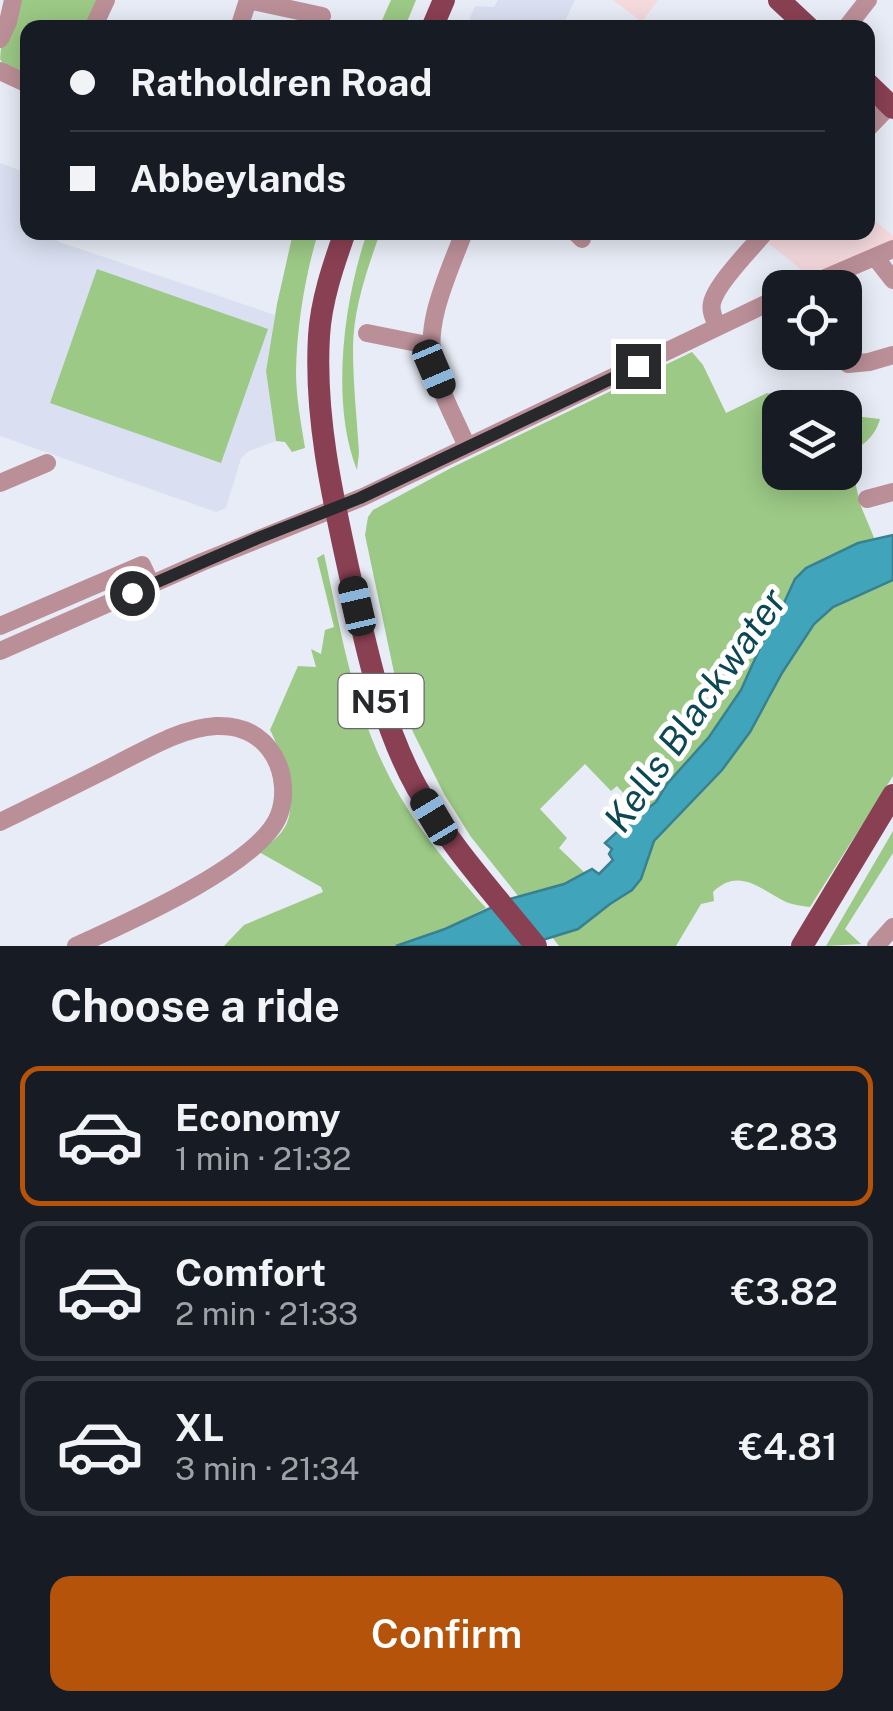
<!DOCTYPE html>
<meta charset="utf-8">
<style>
:root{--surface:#171b24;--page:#20242c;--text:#f1f3f6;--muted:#9ea1a6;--line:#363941;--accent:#b45309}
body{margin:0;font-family:"Public Sans",sans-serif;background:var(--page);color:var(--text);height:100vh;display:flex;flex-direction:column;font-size:38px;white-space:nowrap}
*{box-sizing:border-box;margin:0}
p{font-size:32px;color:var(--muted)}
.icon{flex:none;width:55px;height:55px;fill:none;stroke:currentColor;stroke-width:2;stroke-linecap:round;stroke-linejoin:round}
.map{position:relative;height:946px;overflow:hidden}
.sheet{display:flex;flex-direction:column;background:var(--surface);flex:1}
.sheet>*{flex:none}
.top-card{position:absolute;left:20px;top:20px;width:855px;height:220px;border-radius:20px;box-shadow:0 5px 25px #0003;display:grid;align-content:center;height:220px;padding:0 50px;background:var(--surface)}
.tools{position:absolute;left:762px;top:270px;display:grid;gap:20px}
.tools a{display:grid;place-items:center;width:100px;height:100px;border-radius:20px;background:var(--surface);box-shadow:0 5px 25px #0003;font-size:50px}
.end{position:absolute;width:45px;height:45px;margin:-22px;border:12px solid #28292d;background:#fff;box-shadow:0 0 0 5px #fff}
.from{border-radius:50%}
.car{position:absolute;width:30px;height:60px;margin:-30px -15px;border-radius:12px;box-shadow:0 0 8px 2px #0007;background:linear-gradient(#222 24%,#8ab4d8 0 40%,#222 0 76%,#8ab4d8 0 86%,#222 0)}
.top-card b{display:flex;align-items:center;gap:35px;height:95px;font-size:38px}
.top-card b+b{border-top:2px solid var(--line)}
.top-card i{width:25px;height:25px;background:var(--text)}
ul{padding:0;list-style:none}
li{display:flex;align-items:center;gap:30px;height:140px;margin:0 20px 15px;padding:0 30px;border:5px solid var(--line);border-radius:20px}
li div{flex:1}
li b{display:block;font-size:38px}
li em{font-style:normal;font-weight:600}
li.selected{border-color:var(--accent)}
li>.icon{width:90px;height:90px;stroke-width:1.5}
h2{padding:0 50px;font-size:45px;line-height:120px}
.cta{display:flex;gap:20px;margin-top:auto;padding:20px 50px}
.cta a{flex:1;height:115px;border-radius:20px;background:var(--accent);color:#fff;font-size:40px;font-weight:600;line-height:115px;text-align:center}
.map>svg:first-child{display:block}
.commercial{fill:#f5dade}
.built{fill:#dae0f1}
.green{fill:#9cc986}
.water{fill:#40a5ba;stroke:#398090;stroke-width:2.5}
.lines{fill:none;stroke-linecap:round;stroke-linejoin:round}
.minor{stroke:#bb8f98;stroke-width:18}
.major{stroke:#8a4053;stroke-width:22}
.route{stroke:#28292d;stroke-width:12}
.labels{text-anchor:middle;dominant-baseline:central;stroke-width:10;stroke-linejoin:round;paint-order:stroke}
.shield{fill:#fff;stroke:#68696c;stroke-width:2.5}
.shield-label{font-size:32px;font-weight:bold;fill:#28292d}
.water-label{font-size:38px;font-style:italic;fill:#0c4854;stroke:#fff}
</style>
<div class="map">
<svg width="893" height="946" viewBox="0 0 893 946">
<rect width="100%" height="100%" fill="#e8ecf6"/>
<!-- commercial -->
<path class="commercial" d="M 613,0 L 658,0 L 642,22 Z
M 868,215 L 893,236 L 893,241 L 810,280 L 808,275 L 768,243 L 778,233 L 868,232 Z"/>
<!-- built -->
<path class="built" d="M 498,0 L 575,0 L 562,27 L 474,28 L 467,25 L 475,6 L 494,7 Z
M 0,163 L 27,173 L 28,232 L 59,233 L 57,241 L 275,315 L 266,371 L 276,441 L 249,451 L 241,458 L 226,508 L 216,512 L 0,436 Z"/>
<!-- green -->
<path class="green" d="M 19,0 L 99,0 L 84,27 L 28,28 L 27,77 L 4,65 L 0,59 L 1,48 L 8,37 Z
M 391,0 L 416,0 L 405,27 L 379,27 Z
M 293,233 L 318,233 C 305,276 297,325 296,371 C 296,397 301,423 305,448 L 292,452 L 285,442 L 276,441 L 266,371 L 277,304 Z
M 367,233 L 380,233 C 367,270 353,309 353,349 C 353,384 357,419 359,453 L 357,470 C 330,403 344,299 367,233 Z
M 97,269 L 268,329 L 221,463 L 50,403 Z
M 692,352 L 703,365 L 726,413 L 767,393 L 791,400 L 790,406 L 794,407 L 780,408 L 780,472 L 845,472 L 845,415 L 880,419 C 875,437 864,444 849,454 L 860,504 L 875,540 L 858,543 L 828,557 L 806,568 L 796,579 L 785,603 L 773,619 L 741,690 L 727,711 L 709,737 L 667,784 L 656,802 L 646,810 L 637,813 L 636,807 L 617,786 L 611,791 L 585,764 L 540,809 L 567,838 L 559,848 L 586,874 L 564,884 L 519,897 L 471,837 L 444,794 L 413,732 L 395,677 L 365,535 L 368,517 L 373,510 L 451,468 Z
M 324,554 C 340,627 352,702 386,770 C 409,819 450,868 486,908 L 445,929 L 396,946 L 224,946 L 244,925 L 323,892 L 321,887 L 259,852 C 267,845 278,838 283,830 C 301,806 282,753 270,730 L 298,666 L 316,667 L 311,649 L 321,654 L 325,630 L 334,627 L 317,558 Z
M 893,580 L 893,776 L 810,907 C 802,906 794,905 786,902 C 760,889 739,867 713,892 L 714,901 L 701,904 L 676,946 L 559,946 L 552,937 L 578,929 L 610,904 L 632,890 L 641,880 L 654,841 L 769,700 L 782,673 L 814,624 L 833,607 Z
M 893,831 L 893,853 L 845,929 L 861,944 L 826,946 Z"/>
<!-- water -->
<path class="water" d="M 893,535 L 893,580 L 833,607 L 814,624 L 782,673 L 750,732 L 722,770 L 654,841 L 641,879 L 632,890 L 610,904 L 578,929 L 523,946 L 396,946 L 445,929 L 510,899 L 564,884 L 592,869 L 599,874 L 613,860 L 609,854 L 612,849 L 605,843 L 637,813 L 646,810 L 656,802 L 667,784 L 709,737 L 741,690 L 773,619 L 784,603 L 795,579 L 806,568 L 858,543 Z"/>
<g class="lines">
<!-- minor -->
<path class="minor" d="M 248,0 L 322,16
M 93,28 L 106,0
M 239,28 L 248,0
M 846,28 L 868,0
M 0,39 L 8,22 L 13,0
M 0,71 L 28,84
M 868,128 L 890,105
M 464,232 C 449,273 423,323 434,368 C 441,395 457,422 467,447
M 575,232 L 582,239
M 875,257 L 893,280
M 802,288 L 893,249
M 717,326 C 714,318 710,311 712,303 C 716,284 752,248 765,232
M 367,333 L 432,346
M 848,364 L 869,362 L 893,355
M 0,483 L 47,463
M 867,499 L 893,492
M 0,626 L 142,565 L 151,584
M 0,651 L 202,562 L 363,497 L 780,297
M 0,822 C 39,803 78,784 117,764 C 147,749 181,728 216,726 C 241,725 261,734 274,756 C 284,773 286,797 279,815 C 261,864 124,924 76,946
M 876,946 L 893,927"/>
<!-- major -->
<path class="major" d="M 779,0 L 809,28
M 432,28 L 444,0
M 868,84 L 893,108
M 345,232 C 333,266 321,301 319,336 C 314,420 334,503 352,585 C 368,654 382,725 417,788 C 449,845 495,895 536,946
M 802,946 L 893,795"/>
</g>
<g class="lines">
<!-- route -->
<path class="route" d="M 132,593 L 256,539 L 360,498 L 638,366"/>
</g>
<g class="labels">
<!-- shield labels -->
<rect class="shield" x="338.5" y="674" width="85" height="54" rx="8"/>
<g class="shield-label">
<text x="381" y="701">N51</text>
</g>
<!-- water labels -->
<g class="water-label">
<text transform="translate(695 710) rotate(-55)">Kells Blackwater</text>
</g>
</g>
</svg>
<div class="tools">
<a><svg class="icon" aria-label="locate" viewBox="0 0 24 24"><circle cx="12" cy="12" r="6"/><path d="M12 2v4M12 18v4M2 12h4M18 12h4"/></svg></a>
<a><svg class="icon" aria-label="layers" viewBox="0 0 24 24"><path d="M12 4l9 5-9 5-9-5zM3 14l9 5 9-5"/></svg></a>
</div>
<i class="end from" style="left:132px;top:593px"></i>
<i class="end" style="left:638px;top:366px"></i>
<i class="car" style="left:434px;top:369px;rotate:157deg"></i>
<i class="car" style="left:357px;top:606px;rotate:347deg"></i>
<i class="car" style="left:434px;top:817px;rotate:329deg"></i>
<div class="top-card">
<b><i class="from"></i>Ratholdren Road</b>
<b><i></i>Abbeylands</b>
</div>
</div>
<section class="sheet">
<h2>Choose a ride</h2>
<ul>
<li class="selected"><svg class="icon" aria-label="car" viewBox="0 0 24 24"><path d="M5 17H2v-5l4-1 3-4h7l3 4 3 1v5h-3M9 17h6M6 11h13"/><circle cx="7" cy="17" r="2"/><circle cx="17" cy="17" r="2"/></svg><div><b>Economy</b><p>1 min · 21:32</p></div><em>€2.83</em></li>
<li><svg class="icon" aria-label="car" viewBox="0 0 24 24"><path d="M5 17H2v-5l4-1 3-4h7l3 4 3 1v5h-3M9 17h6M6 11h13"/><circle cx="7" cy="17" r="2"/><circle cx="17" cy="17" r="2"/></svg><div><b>Comfort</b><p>2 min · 21:33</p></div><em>€3.82</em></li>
<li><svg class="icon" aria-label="car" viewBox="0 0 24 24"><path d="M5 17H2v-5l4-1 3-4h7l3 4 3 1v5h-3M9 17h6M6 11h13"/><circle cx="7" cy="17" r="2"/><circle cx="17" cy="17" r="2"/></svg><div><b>XL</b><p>3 min · 21:34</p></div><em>€4.81</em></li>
</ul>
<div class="cta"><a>Confirm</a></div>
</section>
